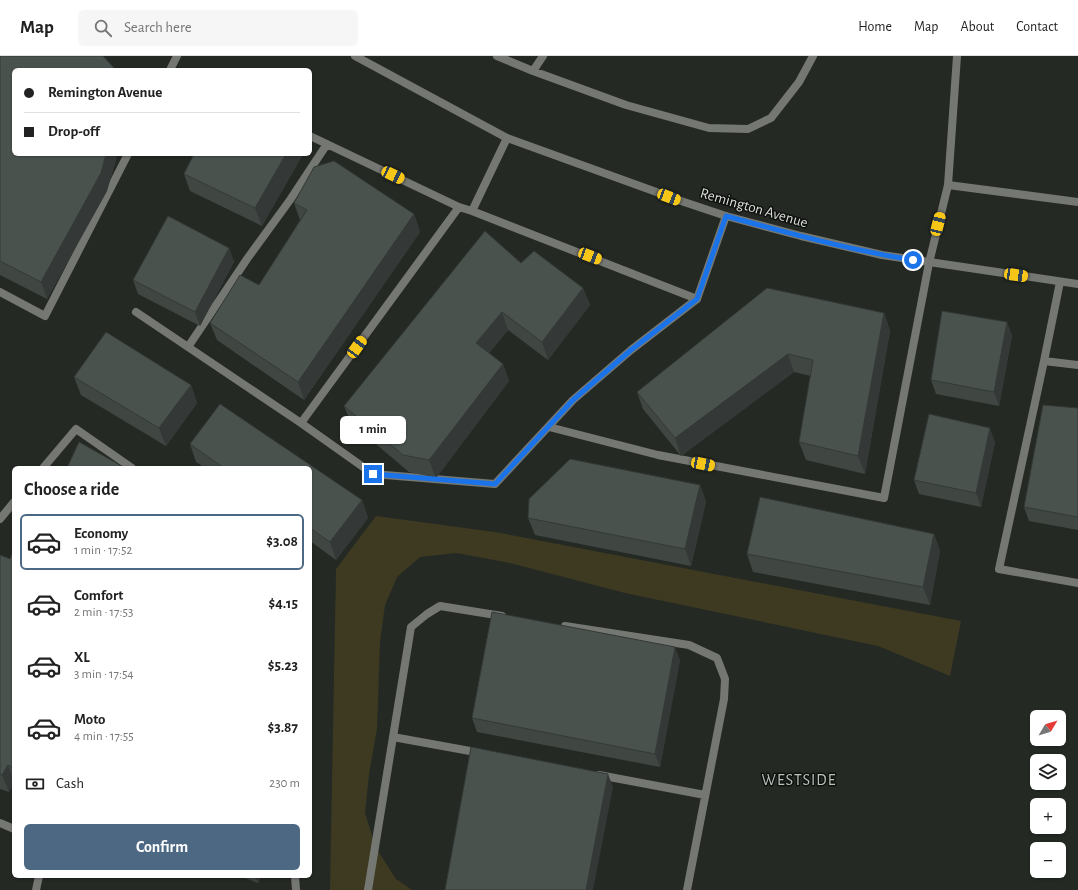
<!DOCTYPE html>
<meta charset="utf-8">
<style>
:root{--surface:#fff;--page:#f6f6f6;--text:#222;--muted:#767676;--line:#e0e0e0;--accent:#4c6883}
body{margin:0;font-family:"Alegreya Sans",sans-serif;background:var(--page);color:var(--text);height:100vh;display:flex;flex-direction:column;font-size:15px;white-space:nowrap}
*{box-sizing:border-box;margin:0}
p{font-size:13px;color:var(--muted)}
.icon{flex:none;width:22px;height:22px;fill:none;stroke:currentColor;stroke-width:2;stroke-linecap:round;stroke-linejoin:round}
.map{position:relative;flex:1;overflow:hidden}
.details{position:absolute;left:12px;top:410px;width:300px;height:412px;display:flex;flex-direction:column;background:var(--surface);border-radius:6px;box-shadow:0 1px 3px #0004}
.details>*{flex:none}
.top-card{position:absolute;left:12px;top:12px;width:300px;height:88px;border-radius:6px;box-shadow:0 1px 3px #0004;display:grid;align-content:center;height:88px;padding:0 12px;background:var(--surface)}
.needle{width:26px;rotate:52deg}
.tools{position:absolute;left:1030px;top:654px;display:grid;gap:8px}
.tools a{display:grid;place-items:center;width:36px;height:36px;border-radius:6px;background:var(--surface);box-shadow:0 1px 3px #0004;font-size:20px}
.end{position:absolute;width:18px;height:18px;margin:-9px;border:5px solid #1a73e8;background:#fff;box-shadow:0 0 0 2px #fff}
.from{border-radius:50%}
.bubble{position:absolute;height:28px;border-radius:6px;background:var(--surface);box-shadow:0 1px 3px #0004;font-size:13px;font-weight:700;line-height:28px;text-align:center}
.car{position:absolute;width:12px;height:24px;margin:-12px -6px;border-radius:5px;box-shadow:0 0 3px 1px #0007;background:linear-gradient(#f5c518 24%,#345 0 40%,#f5c518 0 76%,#345 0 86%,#f5c518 0)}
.top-card b{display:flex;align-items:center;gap:14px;height:38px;font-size:15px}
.top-card b+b{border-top:1px solid var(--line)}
.top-card i{width:10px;height:10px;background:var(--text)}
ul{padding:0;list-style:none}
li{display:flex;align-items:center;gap:12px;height:56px;margin:0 8px 6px;padding:0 4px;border:2px solid transparent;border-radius:6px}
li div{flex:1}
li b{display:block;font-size:15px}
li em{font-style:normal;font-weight:700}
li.selected{border-color:var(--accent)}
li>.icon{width:36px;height:36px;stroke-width:1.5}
h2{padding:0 12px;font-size:18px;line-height:48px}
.pay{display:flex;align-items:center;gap:10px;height:44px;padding:0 12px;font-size:15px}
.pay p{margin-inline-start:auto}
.primary-button{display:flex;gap:8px;margin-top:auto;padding:8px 12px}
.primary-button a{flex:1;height:46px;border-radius:6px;background:var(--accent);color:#fff;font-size:16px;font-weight:700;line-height:46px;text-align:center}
header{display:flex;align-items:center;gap:24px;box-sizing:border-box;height:56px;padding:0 20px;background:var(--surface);border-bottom:1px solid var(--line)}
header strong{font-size:19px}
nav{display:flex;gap:22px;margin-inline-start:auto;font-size:14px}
.search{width:280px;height:36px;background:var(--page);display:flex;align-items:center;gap:10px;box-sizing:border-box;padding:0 14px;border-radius:6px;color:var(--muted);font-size:15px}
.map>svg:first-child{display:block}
.green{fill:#3d3a21}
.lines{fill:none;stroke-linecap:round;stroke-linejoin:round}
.lane{stroke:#757773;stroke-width:8}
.street{stroke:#757773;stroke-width:8}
.wall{fill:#404743}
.shaded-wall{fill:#343937}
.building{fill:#4a524e;stroke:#343937}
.route{stroke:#1a73e8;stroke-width:5}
.labels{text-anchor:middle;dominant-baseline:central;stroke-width:3;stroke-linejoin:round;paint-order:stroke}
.street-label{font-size:15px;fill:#dbdedb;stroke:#0f110e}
.neighbourhood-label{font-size:16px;letter-spacing:1px;fill:#bbc2bb;stroke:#0f110e}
</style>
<header>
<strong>Map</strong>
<div class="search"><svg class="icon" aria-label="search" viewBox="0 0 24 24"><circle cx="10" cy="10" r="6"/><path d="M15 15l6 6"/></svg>Search here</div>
<nav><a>Home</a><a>Map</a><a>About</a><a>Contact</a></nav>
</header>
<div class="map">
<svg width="1078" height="834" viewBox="0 0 1078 834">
<rect width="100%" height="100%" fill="#242924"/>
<!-- green -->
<path class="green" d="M 376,460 L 495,476 L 961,565 L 950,620 L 878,590 L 625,537 L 510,507 L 456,497 L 420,501 L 397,521 L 385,549 L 380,586 L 377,673 L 369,718 L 365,757 L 376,792 L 396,823 L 412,834 L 330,834 L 336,513 Z"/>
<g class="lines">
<!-- lane -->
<path class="lane" d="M 497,0 L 533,15 L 626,49 L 709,72 L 748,73 L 771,62 L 799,26 L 813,0
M 170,14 L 177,0
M 533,15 L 543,0
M 310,80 L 459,151 L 472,155
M 507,82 L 472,155 L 697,243 L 726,160
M 948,129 L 1078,146
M 1060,226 L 1044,305 L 999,513 L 1078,527
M 0,236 L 45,260 L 128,98
M 136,256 L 301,367 L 373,418 L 495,428 L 573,344 L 631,294 L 697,243
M 188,291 L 247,203 L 290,144 L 327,88
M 1044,305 L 1078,309
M 301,367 L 459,151
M 549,371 L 658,399 L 884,442 L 929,207 L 948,129 L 957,0
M 43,412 L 76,373 L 132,412
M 0,463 L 14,446
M 565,570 L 689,589 L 717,602 L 725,623 L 724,643 L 687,834
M 393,681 L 481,697
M 599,719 L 705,739
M 0,767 L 14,773
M 295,820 L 296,834
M 36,834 L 39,820
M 368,834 L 411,571 L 427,558 L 440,550 L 502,560"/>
<!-- street -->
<path class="street" d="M 355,0 L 507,82 L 684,146 L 726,160 L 801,180 L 882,199 L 1078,228"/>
</g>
<!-- wall -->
<path class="wall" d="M 0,0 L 107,135 L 47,243 L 0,219 Z
M 194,98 L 303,98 L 262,170 L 190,135 L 184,118 Z
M 294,147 L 414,158 L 420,176 L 304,344 L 217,284 L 210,267 L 259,229 L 300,164 Z
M 229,192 L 234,206 L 200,270 L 138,238 L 133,224 Z
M 521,207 L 583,232 L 590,249 L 548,304 L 508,274 L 489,297 L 503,308 L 509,325 L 436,422 L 409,416 L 351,367 L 344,350 Z
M 884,257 L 890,275 L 865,418 L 806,404 L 799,386 L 811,320 L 794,316 L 681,400 L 643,353 L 637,336 Z
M 1007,266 L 1012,280 L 999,350 L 936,338 L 931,324 Z
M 74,321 L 191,329 L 197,347 L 166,390 L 81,339 Z
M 220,348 L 362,444 L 368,462 L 336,504 L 310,485 L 310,412 L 205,412 L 196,406 L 190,388 Z
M 1078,352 L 1078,474 L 1029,465 L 1024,451 Z
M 995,386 L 981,451 L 919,438 L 914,424 Z
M 700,429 L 706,446 L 691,510 L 535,479 L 528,462 Z
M 934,478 L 940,495 L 930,549 L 753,516 L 747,498 Z
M 14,493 L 14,727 L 9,736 L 0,733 L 0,499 L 10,503 Z
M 680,604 L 660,711 L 477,676 L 472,662 Z
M 209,820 L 216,820 L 215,822 Z
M 240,820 L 261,820 L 258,827 Z"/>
<!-- shaded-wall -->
<path class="shaded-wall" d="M 106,98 L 118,98 L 107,135 L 47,243 L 41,226 Z
M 286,98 L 303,98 L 262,170 L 255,152 Z
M 414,158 L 420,176 L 304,344 L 298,326 Z
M 229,192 L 234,206 L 200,270 L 195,256 Z
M 583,232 L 590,249 L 548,304 L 542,286 Z
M 502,256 L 508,274 L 483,305 L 476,287 Z
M 884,257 L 890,275 L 865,418 L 858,400 Z
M 1007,266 L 1012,280 L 999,350 L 994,336 Z
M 788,298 L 794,316 L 681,400 L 675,382 Z
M 503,308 L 509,325 L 436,422 L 429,404 Z
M 191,329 L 197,347 L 166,390 L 159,372 Z
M 990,372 L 995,386 L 981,451 L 976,437 Z
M 700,429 L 706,446 L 691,510 L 685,493 Z
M 362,444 L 368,462 L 336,504 L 330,486 Z
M 934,478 L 940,495 L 930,549 L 923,531 Z
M 675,591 L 680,604 L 660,711 L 655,698 Z
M 8,709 L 14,727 L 9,736 L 2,719 Z
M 608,718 L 613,731 L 593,834 L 586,834 Z
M 255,820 L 261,820 L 258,827 Z"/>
<!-- building -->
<path class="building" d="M 0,0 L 103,0 L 116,14 L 14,14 L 14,98 L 106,98 L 101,117 L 41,226 L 0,205 Z
M 194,98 L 286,98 L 255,152 L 184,118 Z
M 334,105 L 414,158 L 298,326 L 210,267 L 240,219 L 259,229 L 307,154 L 294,147 L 314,111 Z
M 168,160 L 229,192 L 195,256 L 133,224 Z
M 485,175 L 521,207 L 534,195 L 583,232 L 542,286 L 502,256 L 476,287 L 503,308 L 429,404 L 403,399 L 344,350 Z
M 767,232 L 884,257 L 858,400 L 799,386 L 813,304 L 788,298 L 675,382 L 637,336 Z
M 942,255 L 1007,266 L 994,336 L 931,324 Z
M 106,276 L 191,329 L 159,372 L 74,321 Z
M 220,348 L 362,444 L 330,486 L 310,472 L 310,412 L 224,412 L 190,388 Z
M 1043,349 L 1078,352 L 1078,461 L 1024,451 Z
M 929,358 L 990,372 L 976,437 L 914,424 Z
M 79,386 L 125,412 L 67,412 Z
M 570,403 L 700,429 L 685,493 L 528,462 L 529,443 Z
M 760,441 L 934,478 L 923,531 L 747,498 Z
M 14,493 L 14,712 L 8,709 L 2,719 L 0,718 L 0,499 L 10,503 Z
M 492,556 L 675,591 L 655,698 L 472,662 Z
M 471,691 L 608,718 L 586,834 L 445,834 Z"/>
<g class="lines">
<!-- route -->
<path class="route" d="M 373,418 L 495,428 L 573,344 L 631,294 L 697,243 L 726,160 C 788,177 850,194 913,204"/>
</g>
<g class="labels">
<!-- street labels -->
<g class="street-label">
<text transform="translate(754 152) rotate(16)">Remington Avenue</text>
</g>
<!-- neighbourhood labels -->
<g class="neighbourhood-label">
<text x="799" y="724">WESTSIDE</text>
</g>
</g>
</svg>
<div class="tools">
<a><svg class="needle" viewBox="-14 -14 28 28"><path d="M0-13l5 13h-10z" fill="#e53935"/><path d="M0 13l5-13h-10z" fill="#767676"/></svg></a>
<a><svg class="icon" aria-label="layers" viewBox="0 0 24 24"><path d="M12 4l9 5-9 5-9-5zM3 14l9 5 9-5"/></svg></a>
<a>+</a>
<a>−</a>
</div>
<i class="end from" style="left:913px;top:204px"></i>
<i class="end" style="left:373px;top:418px"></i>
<div class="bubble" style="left:340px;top:360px;width:66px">1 min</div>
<i class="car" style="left:393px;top:119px;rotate:115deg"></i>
<i class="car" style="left:669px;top:141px;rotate:111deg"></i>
<i class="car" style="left:938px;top:168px;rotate:14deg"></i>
<i class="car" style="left:590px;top:200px;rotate:111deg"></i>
<i class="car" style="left:1016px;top:219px;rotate:98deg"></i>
<i class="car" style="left:357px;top:291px;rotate:36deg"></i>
<i class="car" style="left:703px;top:408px;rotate:101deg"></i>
<div class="top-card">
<b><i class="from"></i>Remington Avenue</b>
<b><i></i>Drop-off</b>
</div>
<section class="details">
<h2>Choose a ride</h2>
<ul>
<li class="selected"><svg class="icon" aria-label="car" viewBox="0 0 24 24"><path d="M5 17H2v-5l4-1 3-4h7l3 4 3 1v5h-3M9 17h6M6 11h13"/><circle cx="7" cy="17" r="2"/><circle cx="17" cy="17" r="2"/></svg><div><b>Economy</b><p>1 min · 17:52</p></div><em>$3.08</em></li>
<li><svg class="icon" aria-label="car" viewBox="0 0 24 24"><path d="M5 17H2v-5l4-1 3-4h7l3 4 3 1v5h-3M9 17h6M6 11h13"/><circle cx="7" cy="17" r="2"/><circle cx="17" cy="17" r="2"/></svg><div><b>Comfort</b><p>2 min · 17:53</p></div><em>$4.15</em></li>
<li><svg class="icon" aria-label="car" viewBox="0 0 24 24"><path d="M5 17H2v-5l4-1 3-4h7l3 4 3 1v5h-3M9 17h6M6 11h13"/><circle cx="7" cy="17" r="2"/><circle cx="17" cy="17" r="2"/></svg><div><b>XL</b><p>3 min · 17:54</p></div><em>$5.23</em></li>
<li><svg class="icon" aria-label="car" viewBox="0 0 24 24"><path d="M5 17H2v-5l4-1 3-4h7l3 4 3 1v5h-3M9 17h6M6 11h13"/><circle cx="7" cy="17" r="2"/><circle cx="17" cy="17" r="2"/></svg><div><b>Moto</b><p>4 min · 17:55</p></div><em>$3.87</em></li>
</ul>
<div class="pay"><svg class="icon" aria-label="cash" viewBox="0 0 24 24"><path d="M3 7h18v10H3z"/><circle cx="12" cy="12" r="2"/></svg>Cash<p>230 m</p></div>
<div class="primary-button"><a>Confirm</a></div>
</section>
</div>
